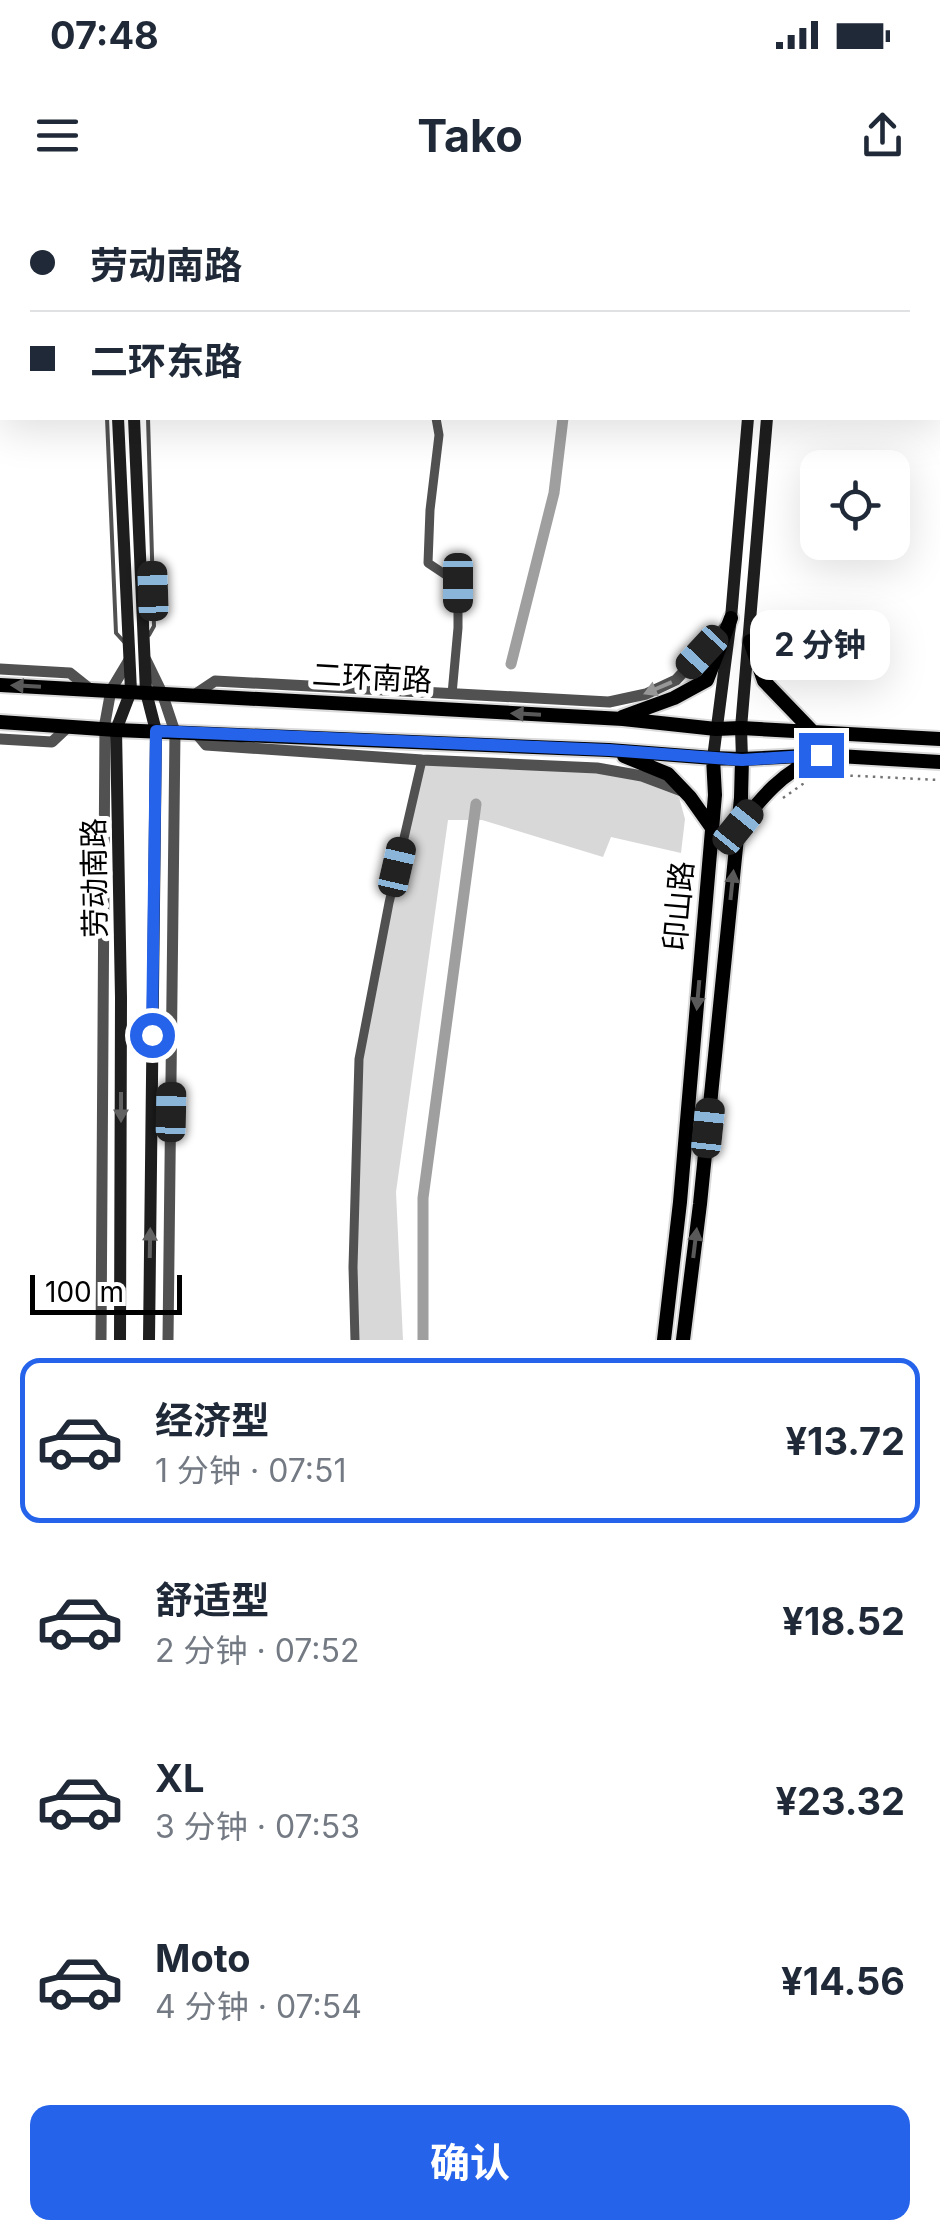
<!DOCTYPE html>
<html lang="zh">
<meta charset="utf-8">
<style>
:root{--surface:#fff;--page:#f6f6f7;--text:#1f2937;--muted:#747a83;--line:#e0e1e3;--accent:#2563eb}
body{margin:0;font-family:Inter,"Noto Sans SC",sans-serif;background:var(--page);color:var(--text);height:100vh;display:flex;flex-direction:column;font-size:38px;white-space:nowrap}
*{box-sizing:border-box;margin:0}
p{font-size:32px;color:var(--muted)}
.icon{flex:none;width:55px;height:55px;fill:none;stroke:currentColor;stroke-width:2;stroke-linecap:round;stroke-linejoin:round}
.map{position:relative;height:1140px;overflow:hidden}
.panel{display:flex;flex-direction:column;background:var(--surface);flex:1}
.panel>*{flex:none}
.top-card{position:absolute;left:0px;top:0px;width:940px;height:220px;box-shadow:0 10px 40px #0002;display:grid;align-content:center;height:220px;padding:0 30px;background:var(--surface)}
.buttons{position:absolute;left:800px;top:250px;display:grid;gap:20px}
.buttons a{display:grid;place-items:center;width:110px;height:110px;border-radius:20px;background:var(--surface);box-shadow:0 10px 40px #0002;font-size:50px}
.scale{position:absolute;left:30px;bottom:25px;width:152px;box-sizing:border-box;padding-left:10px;border:5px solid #000;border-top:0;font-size:28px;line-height:35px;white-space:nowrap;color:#000;-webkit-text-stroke:8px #fff;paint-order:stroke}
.end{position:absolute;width:45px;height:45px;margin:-22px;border:12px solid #2563eb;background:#fff;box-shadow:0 0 0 5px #fff}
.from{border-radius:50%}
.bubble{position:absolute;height:70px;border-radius:20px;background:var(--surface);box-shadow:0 10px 40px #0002;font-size:32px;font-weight:700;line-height:70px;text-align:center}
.car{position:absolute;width:30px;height:60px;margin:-30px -15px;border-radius:12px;box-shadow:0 0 8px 2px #0007;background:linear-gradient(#222 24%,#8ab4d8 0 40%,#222 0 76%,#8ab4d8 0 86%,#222 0)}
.top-card b{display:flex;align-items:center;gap:35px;height:95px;font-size:38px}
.top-card b+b{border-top:2px solid var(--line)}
.top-card i{width:25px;height:25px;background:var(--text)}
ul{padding:18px 0 0;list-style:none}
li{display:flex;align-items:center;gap:30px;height:165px;margin:0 20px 15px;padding:0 10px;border:5px solid transparent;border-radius:20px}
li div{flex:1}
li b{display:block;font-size:38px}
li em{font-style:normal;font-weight:700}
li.selected{border-color:var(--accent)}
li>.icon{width:90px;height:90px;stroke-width:1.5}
.cta{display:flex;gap:20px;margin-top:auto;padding:20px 30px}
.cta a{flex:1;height:115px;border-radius:20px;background:var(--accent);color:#fff;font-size:40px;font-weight:700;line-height:115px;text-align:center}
.status{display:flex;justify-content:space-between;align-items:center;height:70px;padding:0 50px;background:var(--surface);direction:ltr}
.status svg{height:28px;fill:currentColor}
header{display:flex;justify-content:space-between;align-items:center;height:130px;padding:0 30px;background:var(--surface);font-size:45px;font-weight:700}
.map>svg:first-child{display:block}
.green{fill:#d8d8d8}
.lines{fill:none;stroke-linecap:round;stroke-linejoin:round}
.canal{stroke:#9f9f9f;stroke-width:11}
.trunk-casing{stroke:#dbdbdb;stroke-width:18}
.path{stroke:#737373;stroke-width:2.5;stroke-dasharray:2.5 5;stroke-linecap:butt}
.service{stroke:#515151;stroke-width:4}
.minor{stroke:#515151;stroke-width:9}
.tertiary{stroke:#515151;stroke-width:11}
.secondary{stroke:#1e1e1e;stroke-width:12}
.trunk{stroke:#000;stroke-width:14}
.oneway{fill:#595959}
.oneway2{fill:#979797}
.oneway3{fill:#626262}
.route{stroke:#2563eb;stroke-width:12}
.labels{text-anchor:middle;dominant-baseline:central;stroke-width:10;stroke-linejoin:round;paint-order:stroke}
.street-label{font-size:30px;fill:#000;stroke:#fff}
</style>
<div class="status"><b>07:48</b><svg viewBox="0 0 49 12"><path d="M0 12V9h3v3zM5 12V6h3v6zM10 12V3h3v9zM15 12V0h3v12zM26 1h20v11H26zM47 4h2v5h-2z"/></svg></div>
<header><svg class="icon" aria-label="menu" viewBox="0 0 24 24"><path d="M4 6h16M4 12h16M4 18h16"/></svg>Tako<svg class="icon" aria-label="share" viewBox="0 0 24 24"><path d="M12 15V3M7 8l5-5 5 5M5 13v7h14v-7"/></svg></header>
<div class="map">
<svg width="940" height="1140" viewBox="0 0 940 1140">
<rect width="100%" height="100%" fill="#fff"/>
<!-- green -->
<path class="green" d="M 422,560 L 597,568 L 677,590 L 685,619 L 681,653 L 611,637 L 603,657 L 482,620 L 448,620 L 396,992 L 403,1140 L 355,1140 L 359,859 Z"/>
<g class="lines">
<!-- canal -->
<path class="canal" d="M 607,2 L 609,0
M 511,464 L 554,293 L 563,218
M 423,1140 L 423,998 L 476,604"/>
<!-- trunk casing -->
<g class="trunk-casing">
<path id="trunk" d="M 750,441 L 764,481 L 815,534
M 0,485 L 623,519 L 716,529 L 741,528 L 940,539
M 622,517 L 674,498 L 707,480 L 731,418
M 0,522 L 116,530 L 609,550 L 713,558 L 742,559 L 821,555 L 940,562
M 624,556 L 668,574 L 690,597 L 712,628
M 740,625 C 763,596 781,574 816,558
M 664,1140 L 680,1002 L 715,595 L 713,558
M 683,1140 L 700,1004 L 741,598 L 742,559"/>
</g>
<!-- path -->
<path class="path" d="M 783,598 L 817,574 L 940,580"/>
<!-- service -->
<path class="service" d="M 99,0 L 99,2
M 140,0 L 140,2
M 107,218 L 116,433 L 126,444
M 148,218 L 154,426 L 149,435"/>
<!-- minor -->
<path class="minor" d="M 427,0 L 428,2
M 436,218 L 439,235 L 430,310 L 428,363 L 458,383 L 458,428 L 452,494
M 355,1140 L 353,1067 L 359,859 L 389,703 L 422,560"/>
<!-- tertiary -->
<path class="tertiary" d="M 0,160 L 2,160
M 146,460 L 162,493 L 175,532 L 168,1140
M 0,469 L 70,473 L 90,489
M 194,495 L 215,481 L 609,502 L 646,494 L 676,480 L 726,426
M 196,533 L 206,545 L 422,560 L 597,568 L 642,576 L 682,591
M 0,539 L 52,542 L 68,527
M 101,1140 L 105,523 L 111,490 L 129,460"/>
<!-- secondary -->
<path class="secondary" d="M 106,0 L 107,2
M 128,0 L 128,2
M 767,2 L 767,0
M 785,2 L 785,0
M 118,218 L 131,491 L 116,530 L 121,797 L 120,1140
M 134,218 L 146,492 L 156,531 L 149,1140
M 713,558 L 731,418 L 748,218
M 742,559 L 741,528 L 767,218"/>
<!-- trunk -->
<use href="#trunk" class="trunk"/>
</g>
<!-- one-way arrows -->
<defs><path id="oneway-solid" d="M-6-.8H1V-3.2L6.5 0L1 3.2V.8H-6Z" transform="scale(2.5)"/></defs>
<g class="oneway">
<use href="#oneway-solid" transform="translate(26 486) rotate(-177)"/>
<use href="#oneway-solid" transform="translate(526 514) rotate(-177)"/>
<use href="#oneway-solid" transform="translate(732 685) rotate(-84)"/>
<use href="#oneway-solid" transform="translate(698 795) rotate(95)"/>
<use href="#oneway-solid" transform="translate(695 1043) rotate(-83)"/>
</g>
<use class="oneway2" href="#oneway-solid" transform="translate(658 488) rotate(157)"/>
<g class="oneway3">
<use href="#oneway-solid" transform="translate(121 907) rotate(90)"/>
<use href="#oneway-solid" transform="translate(150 1043) rotate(-89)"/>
</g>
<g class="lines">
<!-- route -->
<path class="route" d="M 152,835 L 156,531 L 609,550 L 742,560 L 821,555"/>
</g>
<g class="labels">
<!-- street labels -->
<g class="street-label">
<text transform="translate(372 477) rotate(3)">二环南路</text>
<text transform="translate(94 678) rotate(-91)">劳动南路</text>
<text transform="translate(678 706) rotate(-85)">印山路</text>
</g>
</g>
</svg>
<div class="buttons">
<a><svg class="icon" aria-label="locate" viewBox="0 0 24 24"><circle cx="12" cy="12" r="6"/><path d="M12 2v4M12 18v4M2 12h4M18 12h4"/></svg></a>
</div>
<div class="scale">100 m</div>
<i class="end from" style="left:152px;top:835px"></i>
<i class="end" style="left:821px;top:555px"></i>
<div class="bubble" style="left:750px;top:410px;width:140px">2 分钟</div>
<i class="car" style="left:458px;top:383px;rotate:180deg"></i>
<i class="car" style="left:153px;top:391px;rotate:358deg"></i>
<i class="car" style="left:702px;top:452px;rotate:223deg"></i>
<i class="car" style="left:738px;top:627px;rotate:39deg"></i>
<i class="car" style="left:397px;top:667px;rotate:13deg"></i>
<i class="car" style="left:171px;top:912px;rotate:1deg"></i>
<i class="car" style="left:708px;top:928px;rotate:6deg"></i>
<div class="top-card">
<b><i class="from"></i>劳动南路</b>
<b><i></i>二环东路</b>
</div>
</div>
<section class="panel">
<ul>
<li class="selected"><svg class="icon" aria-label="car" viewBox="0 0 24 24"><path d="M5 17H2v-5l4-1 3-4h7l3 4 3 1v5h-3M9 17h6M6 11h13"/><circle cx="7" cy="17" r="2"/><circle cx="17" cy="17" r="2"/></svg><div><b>经济型</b><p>1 分钟 · 07:51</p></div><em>¥13.72</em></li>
<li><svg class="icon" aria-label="car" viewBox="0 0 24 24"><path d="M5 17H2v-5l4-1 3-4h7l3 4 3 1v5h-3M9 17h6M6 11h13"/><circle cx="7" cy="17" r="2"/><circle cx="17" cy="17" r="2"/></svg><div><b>舒适型</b><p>2 分钟 · 07:52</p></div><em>¥18.52</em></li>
<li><svg class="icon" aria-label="car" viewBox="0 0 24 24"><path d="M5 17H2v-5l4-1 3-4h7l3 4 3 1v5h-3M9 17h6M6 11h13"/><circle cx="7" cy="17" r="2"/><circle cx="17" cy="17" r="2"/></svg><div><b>XL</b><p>3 分钟 · 07:53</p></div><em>¥23.32</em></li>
<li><svg class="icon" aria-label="car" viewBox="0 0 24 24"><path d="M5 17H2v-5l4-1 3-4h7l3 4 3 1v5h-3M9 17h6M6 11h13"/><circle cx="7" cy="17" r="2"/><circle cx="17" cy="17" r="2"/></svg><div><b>Moto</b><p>4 分钟 · 07:54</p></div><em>¥14.56</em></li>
</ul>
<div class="cta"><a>确认</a></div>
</section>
